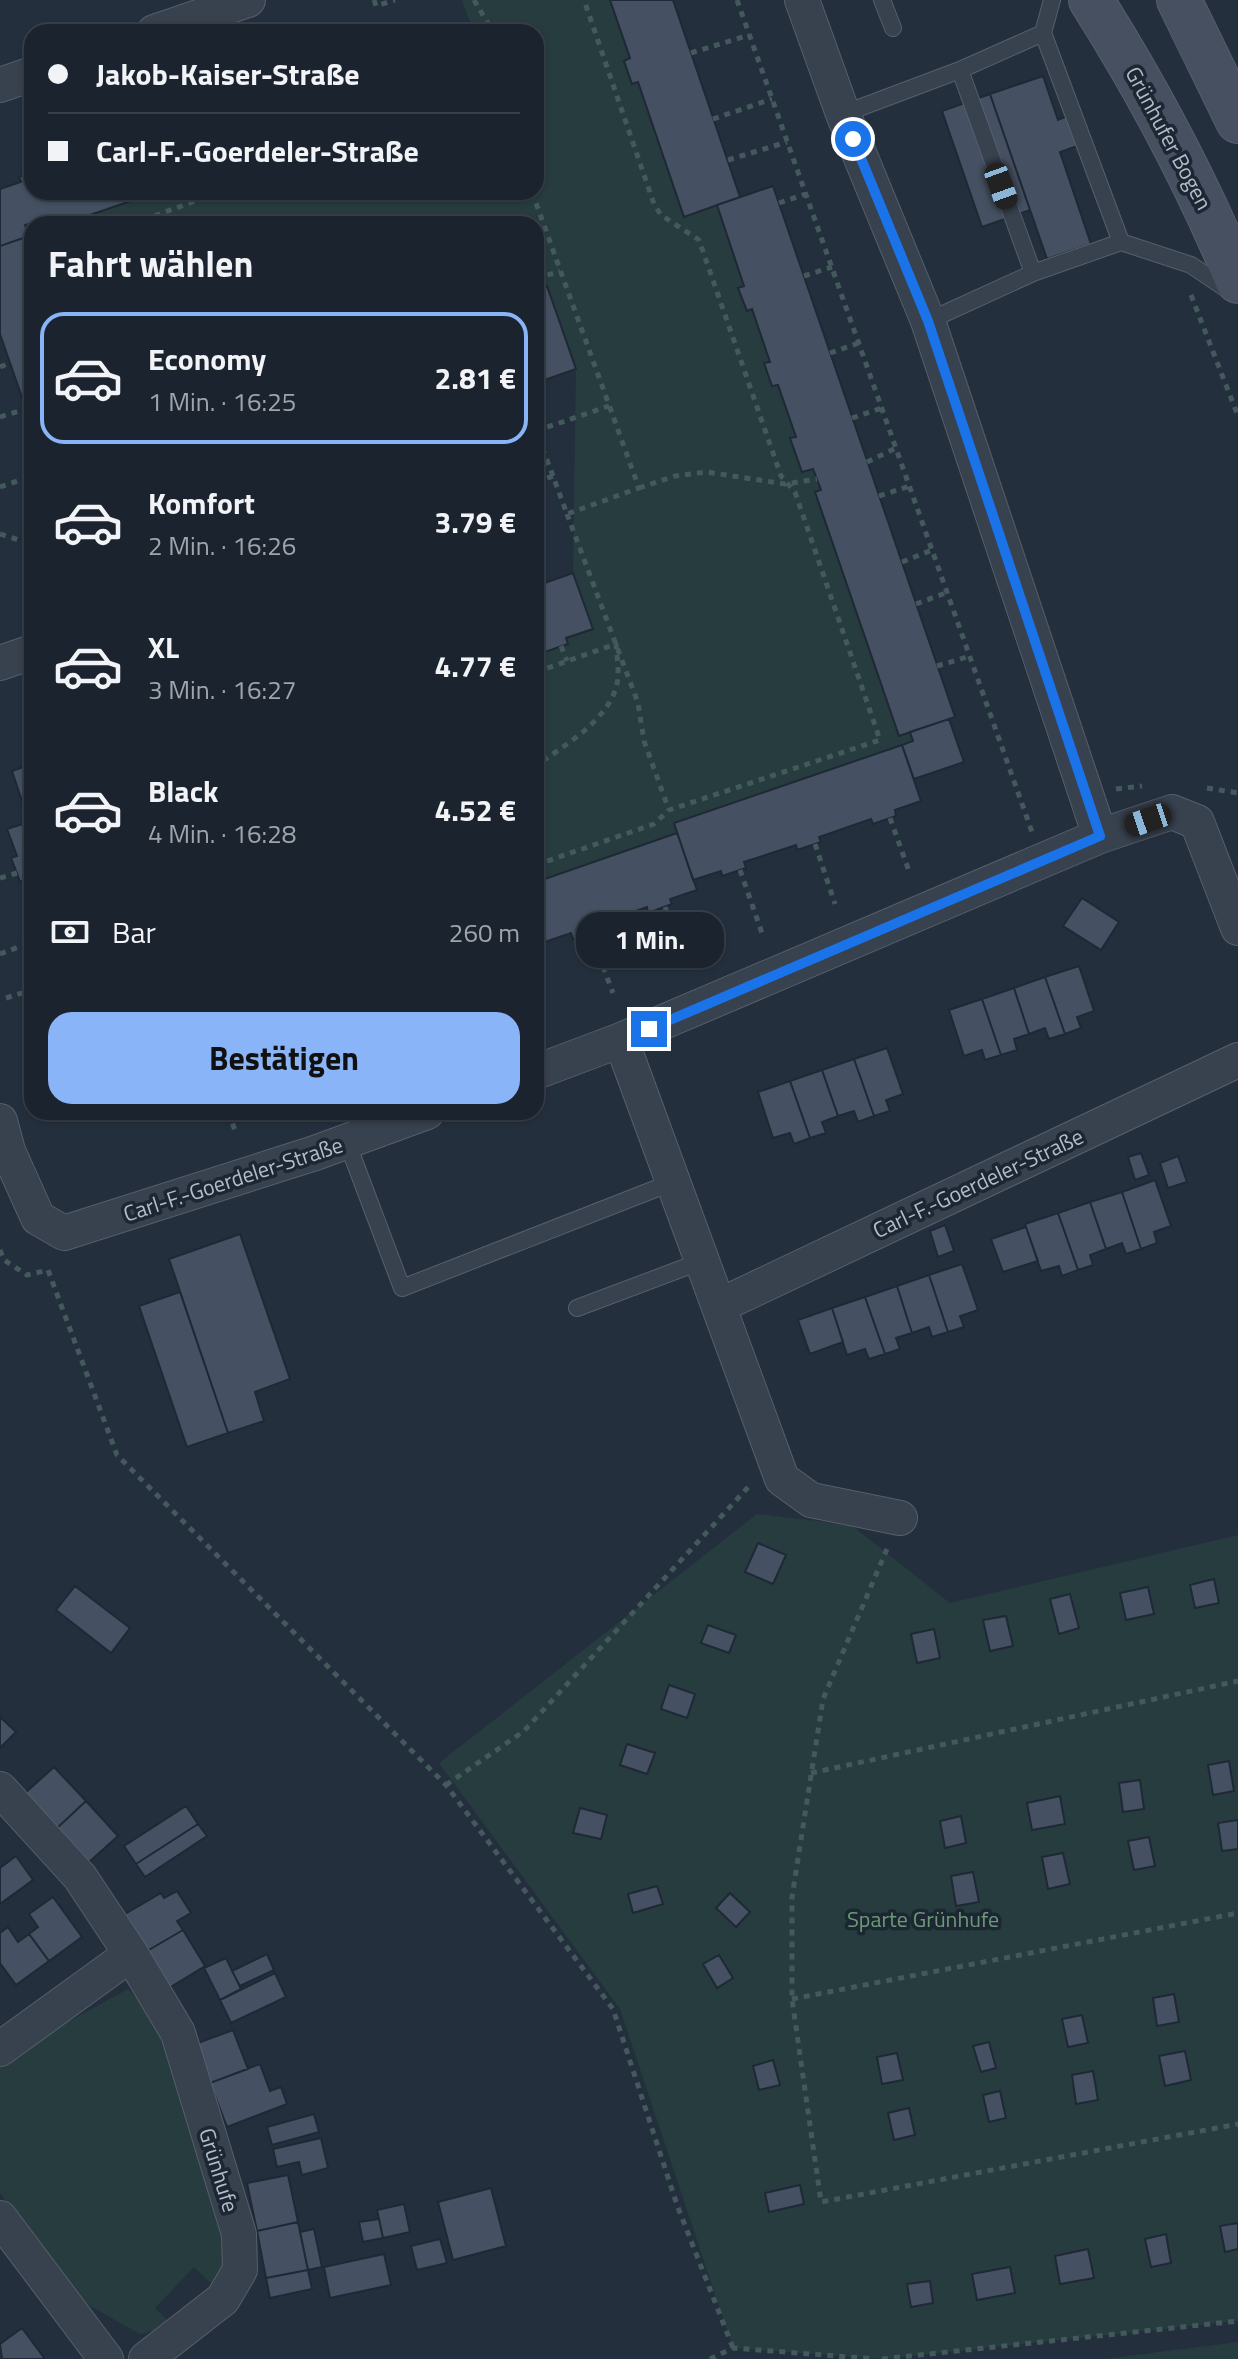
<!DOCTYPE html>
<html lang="de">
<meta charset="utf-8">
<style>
:root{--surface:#1b232e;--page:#242b36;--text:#f1f3f6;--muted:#a0a4aa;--line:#39404a;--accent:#8ab4f8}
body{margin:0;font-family:"Titillium Web",sans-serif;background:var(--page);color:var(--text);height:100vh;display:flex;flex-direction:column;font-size:30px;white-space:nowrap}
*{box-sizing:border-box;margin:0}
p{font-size:26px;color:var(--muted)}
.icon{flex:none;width:44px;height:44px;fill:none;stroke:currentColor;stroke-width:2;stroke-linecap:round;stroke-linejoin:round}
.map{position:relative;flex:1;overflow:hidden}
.sheet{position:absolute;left:24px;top:216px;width:520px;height:904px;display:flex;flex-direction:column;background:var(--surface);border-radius:24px;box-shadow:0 2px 6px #0004,0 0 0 2px var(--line)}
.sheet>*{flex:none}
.hud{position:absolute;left:24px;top:24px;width:520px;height:176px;border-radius:24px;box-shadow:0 2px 6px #0004,0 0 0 2px var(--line);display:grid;align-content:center;height:176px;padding:0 24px;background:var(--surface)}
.end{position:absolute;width:36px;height:36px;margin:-18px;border:10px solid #1a73e8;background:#fff;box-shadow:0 0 0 4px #fff}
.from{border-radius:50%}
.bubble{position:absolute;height:56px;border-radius:24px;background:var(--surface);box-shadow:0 2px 6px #0004,0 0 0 2px var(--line);font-size:26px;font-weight:700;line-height:56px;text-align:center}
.car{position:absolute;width:24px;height:48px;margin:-24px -12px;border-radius:10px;box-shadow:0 0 6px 2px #0007;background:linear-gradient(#222 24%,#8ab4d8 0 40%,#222 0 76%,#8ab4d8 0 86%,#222 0)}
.hud b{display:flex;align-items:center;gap:28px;height:76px;font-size:30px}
.hud b+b{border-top:2px solid var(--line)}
.hud i{width:20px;height:20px;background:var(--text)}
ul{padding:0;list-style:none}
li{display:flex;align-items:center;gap:24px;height:132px;margin:0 16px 12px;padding:0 8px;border:4px solid transparent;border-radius:24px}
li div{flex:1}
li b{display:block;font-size:30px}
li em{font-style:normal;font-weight:700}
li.selected{border-color:var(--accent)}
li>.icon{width:72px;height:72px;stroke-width:1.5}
h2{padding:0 24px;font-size:36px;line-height:96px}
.pay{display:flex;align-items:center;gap:20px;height:88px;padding:0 24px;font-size:30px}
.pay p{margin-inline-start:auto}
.primary-button{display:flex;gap:16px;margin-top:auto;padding:16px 24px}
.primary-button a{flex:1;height:92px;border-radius:24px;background:var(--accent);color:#111;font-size:32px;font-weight:700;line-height:92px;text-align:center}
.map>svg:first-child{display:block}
.green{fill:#263c3f}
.building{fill:#455162;stroke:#1f2835;stroke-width:2}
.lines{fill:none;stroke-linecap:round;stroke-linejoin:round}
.lane-casing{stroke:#565f6c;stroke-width:18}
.street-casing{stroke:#565f6c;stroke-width:36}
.secondary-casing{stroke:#565f6c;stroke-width:46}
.path{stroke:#44595c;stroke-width:5;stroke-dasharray:6 6;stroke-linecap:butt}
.lane{stroke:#38414e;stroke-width:16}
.street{stroke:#38414e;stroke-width:34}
.secondary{stroke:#465061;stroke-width:44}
.route{stroke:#1a73e8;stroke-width:10}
.labels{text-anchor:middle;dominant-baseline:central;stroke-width:7;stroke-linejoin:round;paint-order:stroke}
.street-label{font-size:22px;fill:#b4bcc9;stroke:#1d2633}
.park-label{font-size:22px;fill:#6b9a76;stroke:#1d2633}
</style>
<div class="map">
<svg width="1238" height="2359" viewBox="0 0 1238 2359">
<rect width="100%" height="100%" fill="#242f3e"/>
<!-- green -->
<path class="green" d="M 462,0 L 610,0 L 630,58 L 624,61 L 638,82 L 683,216 L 717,205 L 744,286 L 739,289 L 746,311 L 752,309 L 770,362 L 765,364 L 772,386 L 778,385 L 796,437 L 790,439 L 802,472 L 813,469 L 821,490 L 815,493 L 899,736 L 910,732 L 913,741 L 674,823 L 677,833 L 536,882 L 536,648 L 543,646 L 545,652 L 566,638 L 593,629 L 573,573 L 576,369 L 547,286 L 536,290 L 536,224 L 64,224 L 157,192 L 536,192 L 536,32 L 473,32 Z
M 757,1514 L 851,1525 L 950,1603 L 1238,1535 L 1238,2321 L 882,2359 L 733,2348 L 620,2009 L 439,1763 Z
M 128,1989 L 162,2026 L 225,2231 L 225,2260 L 216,2288 L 194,2267 L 155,2308 L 174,2327 L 140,2334 L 74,2297 L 0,2193 L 0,2059 Z
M 1238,2342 L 1238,2359 L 1104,2359 Z"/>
<!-- building -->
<path class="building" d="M 610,0 L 673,0 L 740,197 L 684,217 L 638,82 L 632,84 L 624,61 L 630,58 Z
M 469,22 L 473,32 L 440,32 Z
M 1043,76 L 1058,120 L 1070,115 L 1080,145 L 1060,152 L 1091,244 L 1047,259 L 990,94 Z
M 990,94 L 1030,210 L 982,227 L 942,111 Z
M 32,172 L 32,192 L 157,192 L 64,224 L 34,222 L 25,225 L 29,236 L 0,246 L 0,189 L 21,182 L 19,177 Z
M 773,186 L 955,717 L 899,736 L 815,492 L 821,490 L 813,469 L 802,472 L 790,438 L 796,437 L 778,385 L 772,386 L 764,363 L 770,362 L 752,309 L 747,311 L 738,288 L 744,286 L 717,205 Z
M 29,236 L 32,244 L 32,426 L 0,334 L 0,246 Z
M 547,286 L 576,369 L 536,383 L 536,290 Z
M 573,573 L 593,629 L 566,638 L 568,644 L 545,652 L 543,646 L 536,648 L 536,586 Z
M 949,719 L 964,762 L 914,779 L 902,745 L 913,741 L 910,732 Z
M 902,745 L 921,801 L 895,810 L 896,816 L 873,824 L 871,819 L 819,837 L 821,842 L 797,850 L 796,845 L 744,862 L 746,868 L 722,876 L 721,871 L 693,880 L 674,823 Z
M 32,764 L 32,821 L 29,822 L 12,771 Z
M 32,821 L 32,901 L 25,880 L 20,882 L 17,873 L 11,858 L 17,856 L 7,829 Z
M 677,833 L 697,890 L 670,899 L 672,904 L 648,913 L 647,907 L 595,925 L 597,930 L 573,939 L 571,933 L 536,945 L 536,882 Z
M 1082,898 L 1119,922 L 1101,950 L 1063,926 Z
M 1079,966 L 1094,1011 L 1077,1017 L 1081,1028 L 1065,1034 L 1045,977 Z
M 1045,977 L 1065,1034 L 1049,1039 L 1045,1028 L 1029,1034 L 1014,988 Z
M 1014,988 L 1029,1034 L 1014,1039 L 1017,1050 L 1001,1055 L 982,999 Z
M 982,999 L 1001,1055 L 985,1060 L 982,1050 L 964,1056 L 949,1010 Z
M 887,1048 L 903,1094 L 886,1100 L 890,1111 L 874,1116 L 854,1059 Z
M 854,1059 L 874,1116 L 858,1122 L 854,1111 L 838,1116 L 822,1070 Z
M 822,1070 L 838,1116 L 822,1122 L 826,1133 L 810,1138 L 790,1081 Z
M 790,1081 L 810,1138 L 794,1144 L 790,1133 L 773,1138 L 758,1092 Z
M 1141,1153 L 1149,1175 L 1135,1180 L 1128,1157 Z
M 1178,1156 L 1187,1182 L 1168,1188 L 1160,1163 Z
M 1155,1180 L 1171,1226 L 1154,1232 L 1157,1243 L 1141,1249 L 1122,1192 Z
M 1122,1192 L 1141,1249 L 1126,1254 L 1122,1243 L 1106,1249 L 1090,1202 Z
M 1090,1202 L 1106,1249 L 1090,1255 L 1093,1265 L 1078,1270 L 1058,1213 Z
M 1058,1213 L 1078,1270 L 1062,1276 L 1059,1266 L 1041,1271 L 1025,1224 Z
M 945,1225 L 954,1251 L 938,1257 L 930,1231 Z
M 1026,1227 L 1038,1261 L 1003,1272 L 991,1239 Z
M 240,1234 L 290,1379 L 255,1392 L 264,1421 L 228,1433 L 169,1259 Z
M 962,1264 L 978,1310 L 960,1316 L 964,1327 L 948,1332 L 929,1275 Z
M 929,1275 L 948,1332 L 932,1337 L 929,1327 L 912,1333 L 897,1286 Z
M 897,1286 L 912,1333 L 896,1338 L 900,1349 L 885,1354 L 865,1297 Z
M 180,1292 L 228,1433 L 187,1447 L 139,1306 Z
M 865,1297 L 885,1354 L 869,1359 L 865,1349 L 847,1355 L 832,1308 Z
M 832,1308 L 843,1342 L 810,1354 L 798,1320 Z
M 758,1543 L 786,1555 L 773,1584 L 745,1572 Z
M 1214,1579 L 1219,1603 L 1195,1608 L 1190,1585 Z
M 75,1586 L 130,1628 L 111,1653 L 56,1610 Z
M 1148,1587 L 1154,1614 L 1126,1620 L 1120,1593 Z
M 1070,1594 L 1079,1628 L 1059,1634 L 1050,1599 Z
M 1006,1616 L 1013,1646 L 990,1651 L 983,1620 Z
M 708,1625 L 736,1635 L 729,1653 L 701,1643 Z
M 934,1629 L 940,1658 L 917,1663 L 911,1634 Z
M 669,1685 L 695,1694 L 687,1718 L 661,1709 Z
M 0,1717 L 16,1732 L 0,1748 Z
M 627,1744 L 655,1753 L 647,1774 L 620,1765 Z
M 1229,1761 L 1234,1791 L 1213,1795 L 1208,1765 Z
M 54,1767 L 86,1801 L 56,1829 L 24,1794 Z
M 1140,1780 L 1144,1809 L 1123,1812 L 1119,1783 Z
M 1060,1796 L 1065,1824 L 1032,1830 L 1027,1803 Z
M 86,1801 L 118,1836 L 88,1863 L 56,1829 Z
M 186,1806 L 198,1824 L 136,1864 L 124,1846 Z
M 580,1808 L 607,1815 L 601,1839 L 573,1833 Z
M 961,1816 L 966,1843 L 945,1848 L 940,1821 Z
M 1238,1820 L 1238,1849 L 1222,1851 L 1218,1823 Z
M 198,1824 L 207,1836 L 145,1877 L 136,1864 Z
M 1149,1837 L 1155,1866 L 1134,1870 L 1128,1841 Z
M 1063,1853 L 1070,1884 L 1048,1889 L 1042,1857 Z
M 16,1856 L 33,1880 L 0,1904 L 0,1868 Z
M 973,1872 L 979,1902 L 956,1906 L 951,1876 Z
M 657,1886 L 663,1904 L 633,1913 L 628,1894 Z
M 177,1891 L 191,1913 L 177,1921 L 183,1930 L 147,1951 L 125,1914 L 161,1893 L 164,1898 Z
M 730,1893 L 750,1912 L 736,1927 L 716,1908 Z
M 53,1897 L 82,1937 L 49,1961 L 29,1934 L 38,1927 L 29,1914 Z
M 8,1927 L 18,1942 L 29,1934 L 49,1961 L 16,1985 L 0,1963 L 0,1933 Z
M 183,1930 L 205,1966 L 169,1988 L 147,1951 Z
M 267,1954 L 274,1970 L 240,1986 L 232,1971 Z
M 719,1955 L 733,1978 L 717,1988 L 703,1964 Z
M 226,1958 L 241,1989 L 220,2000 L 204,1968 Z
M 275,1973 L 286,1997 L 231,2023 L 220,2000 Z
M 1174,1994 L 1179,2022 L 1157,2026 L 1153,1998 Z
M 1082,2015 L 1088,2043 L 1068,2047 L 1062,2019 Z
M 233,2030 L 248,2069 L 210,2083 L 195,2044 Z
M 989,2042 L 996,2068 L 981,2072 L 973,2046 Z
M 1185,2051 L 1191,2080 L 1165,2086 L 1159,2056 Z
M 897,2053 L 903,2080 L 882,2084 L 877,2057 Z
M 773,2060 L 780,2085 L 759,2090 L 753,2066 Z
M 260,2064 L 270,2091 L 281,2087 L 287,2104 L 227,2127 L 210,2083 Z
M 1093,2071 L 1098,2100 L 1076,2104 L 1072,2075 Z
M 1000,2091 L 1006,2118 L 989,2122 L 983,2095 Z
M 909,2108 L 915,2135 L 894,2140 L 888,2113 Z
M 314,2114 L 319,2132 L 272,2145 L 267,2127 Z
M 321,2138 L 328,2168 L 302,2175 L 299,2162 L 277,2167 L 273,2149 Z
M 288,2175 L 298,2222 L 257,2231 L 247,2183 Z
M 800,2185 L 804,2204 L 769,2212 L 765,2193 Z
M 491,2188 L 506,2246 L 453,2260 L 438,2202 Z
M 404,2204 L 410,2232 L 383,2238 L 377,2210 Z
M 379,2219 L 383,2238 L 363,2242 L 359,2222 Z
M 298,2222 L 308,2270 L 266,2278 L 257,2231 Z
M 1238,2223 L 1238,2249 L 1225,2252 L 1220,2226 Z
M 314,2229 L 322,2267 L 308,2270 L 300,2232 Z
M 1166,2234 L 1171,2263 L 1151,2267 L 1145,2239 Z
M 440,2239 L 447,2263 L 417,2270 L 411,2246 Z
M 1088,2249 L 1094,2278 L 1060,2284 L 1055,2256 Z
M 384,2254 L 391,2285 L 330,2298 L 324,2267 Z
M 1010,2267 L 1015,2293 L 977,2300 L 972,2274 Z
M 308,2270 L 312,2289 L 270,2298 L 266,2278 Z
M 930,2281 L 933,2303 L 911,2307 L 907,2284 Z
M 22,2328 L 45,2359 L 2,2359 L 0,2344 Z"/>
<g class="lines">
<!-- lane casing -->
<g class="lane-casing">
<path id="lane" d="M 882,0 L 893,28
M 1052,0 L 1043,33 L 1121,242
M 960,70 L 1033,273
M 843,114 L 960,70 L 1043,33
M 928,321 L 1033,273 L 1121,242 L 1191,265 L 1231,292
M 347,1142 L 402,1288 L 673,1182
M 577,1308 L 702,1261"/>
</g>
<!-- street casing -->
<g class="street-casing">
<path id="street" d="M 802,0 L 843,114 L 928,321 L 1100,836
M 154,32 L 248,0
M 0,85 L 32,74
M 0,663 L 32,652
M 621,1040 L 782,1479 L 811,1500 L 900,1518
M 536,1072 L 621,1040 L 1100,836 L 1172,812 L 1197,822 L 1238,928
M 0,1121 L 8,1151 L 38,1218 L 64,1233 L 315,1153 L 427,1112
M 719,1306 L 1238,1060
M 0,1789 L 80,1877 L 131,1954 L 178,2033 L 239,2234 L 240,2270 L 223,2299 L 146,2359
M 0,2049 L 131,1954
M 0,2218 L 106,2359"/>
</g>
<!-- secondary casing -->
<g class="secondary-casing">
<path id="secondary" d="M 1091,0 C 1148,90 1197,183 1238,281
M 1179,0 L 1238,121"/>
</g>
<!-- path -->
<path class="path" d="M 374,0 L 376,6 L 395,0
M 474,0 L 493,32
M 737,0 L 1032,832
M 691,53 L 749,35
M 713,119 L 772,99
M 728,160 L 787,142
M 532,192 L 639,488 L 567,514 L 553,476 L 536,482
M 779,203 L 806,194
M 132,224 L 220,192
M 804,276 L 832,267
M 536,279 L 560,271
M 1191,295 L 1238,416
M 830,353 L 859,343
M 0,367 L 10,363
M 0,417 L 26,409
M 852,418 L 882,408
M 867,462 L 896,448
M 553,476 L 536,431 L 609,406
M 0,487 L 32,476
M 639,488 L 675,476 L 707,472 L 785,484 L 817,479
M 879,496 L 910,486
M 567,514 L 638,703 L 644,741 L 669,810
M 0,534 L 32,544
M 902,562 L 932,550
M 916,604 L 948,592
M 561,646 L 567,661
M 937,666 L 970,656
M 536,672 L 616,644 C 617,658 620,675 616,688 C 604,724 564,745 536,766
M 1207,788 L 1238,793
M 1116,789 L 1142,786
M 890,818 L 909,871
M 815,844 L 835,904
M 536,865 L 654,824 L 669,810 L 880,740 L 795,492 L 781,476 L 699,240 L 661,215 L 654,204 L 584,0
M 740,870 L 762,933
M 0,878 L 17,873
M 665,907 L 686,964
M 590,933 L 613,993
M 0,954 L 32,942
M 6,998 L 32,990
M 536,1016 L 539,1024
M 24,1065 L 32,1062
M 229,1112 L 236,1134
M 0,1250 L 4,1260 L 27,1275 L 48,1270 L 117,1455 L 446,1785 L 613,2009 L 677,2205 L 733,2348
M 887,1549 L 823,1699 L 792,1897 L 792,1999 L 821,2202 L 1238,2124
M 811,1773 L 1238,1681
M 446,1785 L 524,1731 L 752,1483
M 792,1999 L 1238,1913
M 710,2359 L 733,2348 L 875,2359
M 882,2359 L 1238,2321"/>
<!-- lane -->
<use href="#lane" class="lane"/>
<!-- street -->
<use href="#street" class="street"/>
<!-- secondary -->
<use href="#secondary" class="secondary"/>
</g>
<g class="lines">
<!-- route -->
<path class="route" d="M 649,1029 L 1100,836 L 928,321 L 853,139"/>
</g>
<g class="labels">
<!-- street labels -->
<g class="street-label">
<text transform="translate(1169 138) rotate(62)">Grünhufer Bogen</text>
<text transform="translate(233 1179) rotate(-18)">Carl-F.-Goerdeler-Straße</text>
<text transform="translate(978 1183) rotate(-25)">Carl-F.-Goerdeler-Straße</text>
<text transform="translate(219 2170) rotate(73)">Grünhufe</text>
</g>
<!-- park labels -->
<g class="park-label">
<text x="923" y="1919">Sparte Grünhufe</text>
</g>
</g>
</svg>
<i class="end from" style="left:853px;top:139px"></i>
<i class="end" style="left:649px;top:1029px"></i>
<div class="bubble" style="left:576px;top:912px;width:148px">1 Min.</div>
<i class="car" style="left:1001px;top:186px;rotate:160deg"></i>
<i class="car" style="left:1148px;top:820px;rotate:251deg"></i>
<div class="hud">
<b><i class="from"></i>Jakob-Kaiser-Straße</b>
<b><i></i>Carl-F.-Goerdeler-Straße</b>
</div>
<section class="sheet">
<h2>Fahrt wählen</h2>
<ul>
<li class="selected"><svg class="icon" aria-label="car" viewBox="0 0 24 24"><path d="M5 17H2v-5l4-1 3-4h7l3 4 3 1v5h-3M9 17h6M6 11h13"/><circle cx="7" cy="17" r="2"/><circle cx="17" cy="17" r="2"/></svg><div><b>Economy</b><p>1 Min. · 16:25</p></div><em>2.81 €</em></li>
<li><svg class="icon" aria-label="car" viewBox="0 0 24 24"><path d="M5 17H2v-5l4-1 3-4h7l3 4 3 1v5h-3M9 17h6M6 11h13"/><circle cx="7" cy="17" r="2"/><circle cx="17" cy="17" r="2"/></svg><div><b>Komfort</b><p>2 Min. · 16:26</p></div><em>3.79 €</em></li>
<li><svg class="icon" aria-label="car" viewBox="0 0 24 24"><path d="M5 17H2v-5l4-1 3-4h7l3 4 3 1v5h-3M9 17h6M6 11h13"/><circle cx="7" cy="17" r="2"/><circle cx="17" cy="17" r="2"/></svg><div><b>XL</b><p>3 Min. · 16:27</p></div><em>4.77 €</em></li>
<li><svg class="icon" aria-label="car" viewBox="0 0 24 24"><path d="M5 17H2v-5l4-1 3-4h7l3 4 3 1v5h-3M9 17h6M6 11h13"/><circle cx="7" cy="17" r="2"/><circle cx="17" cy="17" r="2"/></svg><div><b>Black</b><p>4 Min. · 16:28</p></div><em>4.52 €</em></li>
</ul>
<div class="pay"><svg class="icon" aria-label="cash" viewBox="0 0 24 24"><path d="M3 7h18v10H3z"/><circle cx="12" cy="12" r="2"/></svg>Bar<p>260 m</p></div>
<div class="primary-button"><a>Bestätigen</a></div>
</section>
</div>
